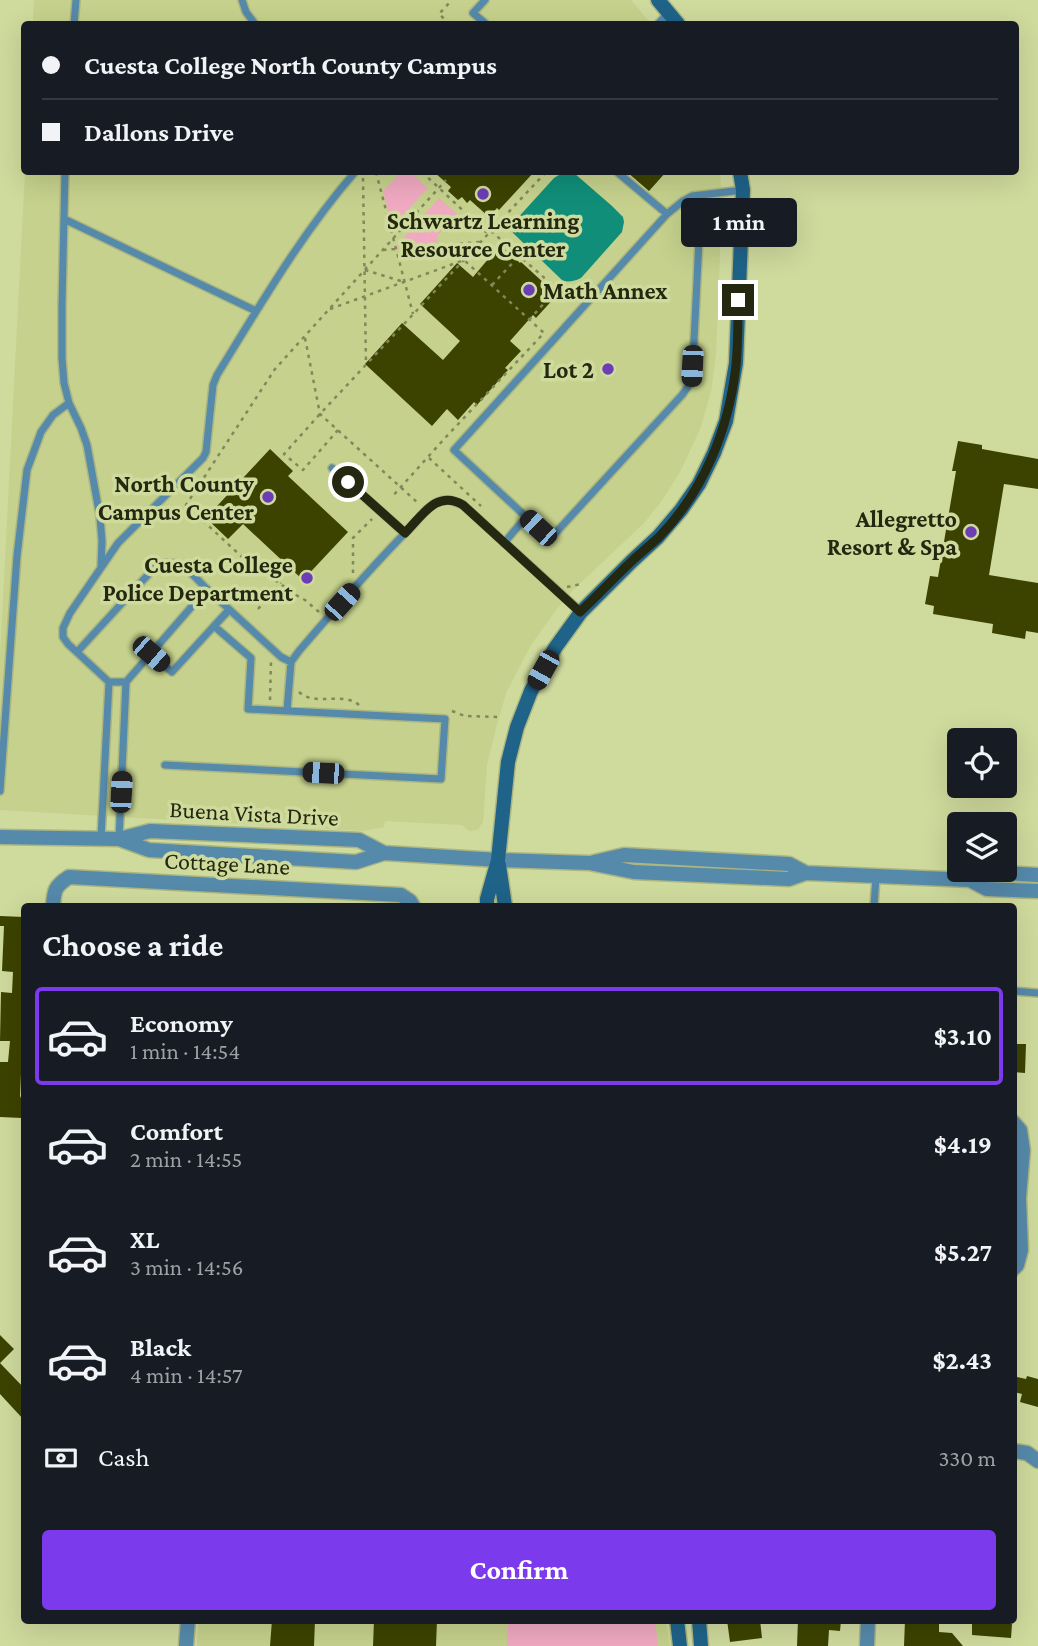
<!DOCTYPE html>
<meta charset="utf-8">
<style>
:root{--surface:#171b24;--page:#20242c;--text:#f1f3f6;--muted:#9ea1a6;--line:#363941;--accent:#7c3aed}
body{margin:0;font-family:"Crimson Pro",serif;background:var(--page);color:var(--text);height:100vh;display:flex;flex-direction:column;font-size:26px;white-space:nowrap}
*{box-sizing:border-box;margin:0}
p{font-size:23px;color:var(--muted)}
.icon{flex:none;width:38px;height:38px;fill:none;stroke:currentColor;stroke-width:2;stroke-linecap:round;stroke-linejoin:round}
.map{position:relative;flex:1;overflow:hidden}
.panel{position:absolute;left:21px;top:903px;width:996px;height:721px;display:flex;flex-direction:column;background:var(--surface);border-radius:7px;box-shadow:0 7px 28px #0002}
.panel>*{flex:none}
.hud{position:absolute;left:21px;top:21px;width:998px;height:154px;border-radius:7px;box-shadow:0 7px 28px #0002;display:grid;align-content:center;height:154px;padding:0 21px;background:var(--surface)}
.buttons{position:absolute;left:947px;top:728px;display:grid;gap:14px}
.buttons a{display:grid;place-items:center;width:70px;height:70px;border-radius:7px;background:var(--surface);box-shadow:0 7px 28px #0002;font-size:35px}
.end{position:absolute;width:32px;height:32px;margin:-16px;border:9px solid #242810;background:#fff;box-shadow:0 0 0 4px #fff}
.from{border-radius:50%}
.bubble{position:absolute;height:49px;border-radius:7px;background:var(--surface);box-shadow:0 7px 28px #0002;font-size:23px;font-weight:700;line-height:49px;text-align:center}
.car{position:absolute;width:21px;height:42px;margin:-21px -10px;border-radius:9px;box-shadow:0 0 5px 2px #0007;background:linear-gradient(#222 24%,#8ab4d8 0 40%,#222 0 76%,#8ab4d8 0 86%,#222 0)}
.hud b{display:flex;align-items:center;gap:24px;height:66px;font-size:26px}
.hud b+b{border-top:2px solid var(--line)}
.hud i{width:18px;height:18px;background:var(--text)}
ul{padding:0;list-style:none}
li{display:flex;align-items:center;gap:21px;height:98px;margin:0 14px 10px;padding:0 7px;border:4px solid transparent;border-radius:7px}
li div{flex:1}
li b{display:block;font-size:26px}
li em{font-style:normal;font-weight:700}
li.active{border-color:var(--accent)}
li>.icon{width:63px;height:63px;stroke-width:1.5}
h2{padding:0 21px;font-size:32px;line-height:84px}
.pay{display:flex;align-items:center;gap:18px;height:77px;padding:0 21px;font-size:26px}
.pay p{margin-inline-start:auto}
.button{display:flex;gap:14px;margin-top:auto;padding:14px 21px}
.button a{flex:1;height:80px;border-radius:7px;background:var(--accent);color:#fff;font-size:28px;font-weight:700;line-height:80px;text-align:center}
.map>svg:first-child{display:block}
.built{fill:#c5d18c}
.green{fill:#efa9c1}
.water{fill:#108e79}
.building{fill:#3c4301}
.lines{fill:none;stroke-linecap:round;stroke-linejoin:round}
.lane-casing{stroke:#adb681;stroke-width:10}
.street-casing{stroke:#adb681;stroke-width:17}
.secondary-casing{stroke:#adb681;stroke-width:17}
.path{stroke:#80885c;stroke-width:2.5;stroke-dasharray:3.5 5;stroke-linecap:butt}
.lane{stroke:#568aaa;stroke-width:7}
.street{stroke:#568aaa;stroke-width:14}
.secondary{stroke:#1f6389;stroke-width:14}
.route{stroke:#242810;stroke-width:9}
.poi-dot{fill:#6c3db5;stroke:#cfda9d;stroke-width:2.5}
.labels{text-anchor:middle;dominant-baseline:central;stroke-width:7;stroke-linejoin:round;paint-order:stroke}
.poi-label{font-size:24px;font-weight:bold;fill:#242810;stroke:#cfda9d;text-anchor:end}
.street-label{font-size:24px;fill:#242810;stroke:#cfda9d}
</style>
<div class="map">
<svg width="1038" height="1646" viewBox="0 0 1038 1646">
<rect width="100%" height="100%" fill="#cfda9d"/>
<!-- built -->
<path class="built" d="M 34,0 L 631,0 L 651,24 L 33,24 Z
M 25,172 L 720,172 L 722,205 L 716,355 L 711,391 L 701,427 L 680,472 L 663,499 L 644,523 L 571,592 L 556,610 L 531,645 L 506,693 L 497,724 L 487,765 L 483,822 L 478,830 L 469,831 L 462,825 L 385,821 L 384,827 L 363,831 L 0,810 L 0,657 Z
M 198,1620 L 666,1621 L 670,1646 L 197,1646 Z"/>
<!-- green -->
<path class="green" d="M 401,172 L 410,172 L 428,188 L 392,227 L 383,191 Z
M 439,198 L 457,214 L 437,236 L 438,242 L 398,247 L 397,245 Z
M 508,1620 L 655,1621 L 658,1646 L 507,1646 Z"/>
<!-- water -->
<path class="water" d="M 564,172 L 574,173 L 612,206 L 623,217 L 624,222 L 622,232 L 581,278 C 575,281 570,282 563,281 L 513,233 L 512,229 L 514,222 L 554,178 Z"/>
<!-- building -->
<path class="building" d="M 434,172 L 534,172 L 499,210 L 497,208 L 489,217 L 470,200 L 467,203 L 462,197 L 458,200 L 448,191 L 451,187 Z
M 627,172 L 666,172 L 649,191 Z
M 500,245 L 520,263 L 521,262 L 557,295 L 536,318 L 533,315 L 510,341 L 521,351 L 505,368 L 508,370 L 477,405 L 474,402 L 458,420 L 447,409 L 432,426 L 365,364 L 402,323 L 443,360 L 460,341 L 420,304 L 457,263 L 473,277 Z
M 958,441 L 982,445 L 982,449 L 1038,459 L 1038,489 L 1004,484 L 989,575 L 1038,583 L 1038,633 L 1026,631 L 1025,639 L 992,633 L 993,624 L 933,614 L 934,606 L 925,604 L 930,576 L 938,577 L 956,471 L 952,471 Z
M 270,449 L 293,471 L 288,476 L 348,532 L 303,580 L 243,524 L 228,539 L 206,518 Z
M 0,916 L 24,917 L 23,1030 L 24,1030 L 24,1075 L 21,1074 L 20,1096 L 21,1098 L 24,1098 L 22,1118 L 0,1117 L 0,1062 L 8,1062 L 10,1041 L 0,1041 L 1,992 L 12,993 L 13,972 L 2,971 L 4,926 L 0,926 Z
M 1013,1044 L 1026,1044 L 1025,1073 L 1013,1072 Z
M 0,1335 L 14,1349 L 0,1363 L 24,1388 L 24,1420 L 0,1394 Z
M 1027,1376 L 1038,1379 L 1038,1407 L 1020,1402 L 1022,1394 L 1014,1392 L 1017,1377 L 1026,1379 Z
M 272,1620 L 315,1620 L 314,1646 L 270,1646 Z
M 374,1620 L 437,1620 L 436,1646 L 373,1646 Z
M 727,1620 L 760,1620 L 762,1638 L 730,1642 Z
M 798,1620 L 841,1620 L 840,1631 L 829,1630 L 828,1646 L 797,1646 Z
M 905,1620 L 939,1620 L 939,1632 L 952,1633 L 963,1646 L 904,1646 Z
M 972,1620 L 998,1620 L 998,1624 L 1012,1624 L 1011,1638 L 972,1635 Z"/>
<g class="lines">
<!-- lane casing -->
<g class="lane-casing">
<path id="lane" d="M 242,0 L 246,12 L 255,24
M 485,0 L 473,13 L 486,24
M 74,24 L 76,0
M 658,24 L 668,13
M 65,172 L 62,306 L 62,358 L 64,383 L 69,403 L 81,428 L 87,445 L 100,517 L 102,541 L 101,567
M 617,172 L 667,214
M 683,201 L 699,240 L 692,381 L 682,395 L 550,539 L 454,450 L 667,214 L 683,201 L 692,196 L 743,190
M 64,219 L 256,311
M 332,468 L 405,533
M 504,543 L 526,517
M 207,589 L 281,657 L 291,662
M 77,652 L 157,565 C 182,557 190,573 207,589 L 126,682
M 151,654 L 172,672 L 214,626
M 287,711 L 291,662 L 299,651 C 335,609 372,566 411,527 C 419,519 427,506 438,502 C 447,498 455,501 463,505 L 581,612
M 165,765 L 441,779 L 445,719 L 248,709 L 251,658 L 214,626 L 229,610
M 0,791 L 17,556 L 27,470 L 41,432 L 53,415 L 69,403
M 101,838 L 109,682
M 119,839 L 126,682 L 109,682 L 68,644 L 63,637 L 63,628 L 70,613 L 118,543 L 203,458 L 206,452 L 213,385 L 217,375 C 260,305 302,233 355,172
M 874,906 L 876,877
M 1013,991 L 1038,993"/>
</g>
<!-- street casing -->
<g class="street-casing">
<path id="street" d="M 0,837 L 119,839 L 149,850 L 356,862 L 384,853 L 498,860 L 589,863 L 634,872 L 789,879 L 806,873 L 970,880 L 987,889 L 1038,891
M 119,839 L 150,831 L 359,840 L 384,853
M 594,862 L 624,855 L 789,864 L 806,873
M 970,880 L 988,872 L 1038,875
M 53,906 C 54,890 55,886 69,877 L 401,895 L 410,901 L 413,906
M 1013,1122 L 1020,1130 L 1023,1150 L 1019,1198 L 1021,1250 L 1017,1265 L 1013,1269
M 1013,1451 L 1027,1453 L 1038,1461
M 186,1646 L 188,1620
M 867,1646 L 868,1620"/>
</g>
<!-- secondary casing -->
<g class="secondary-casing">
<path id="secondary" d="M 658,0 L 678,24
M 499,865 L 505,906
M 487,906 L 487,899 L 498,860 L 508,762 L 517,727 L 531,691 L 555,648 L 581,612 L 632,561 L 658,537 L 681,510 L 699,484 L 714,453 L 726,421 L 736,363 L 743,190 L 740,172
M 677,1620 L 680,1646
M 699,1620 L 701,1646"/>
</g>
<!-- path -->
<path class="path" d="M 450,24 L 439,14 L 452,0
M 376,172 L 413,314
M 422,172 L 488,234
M 363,178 L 366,364
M 491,231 L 573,303
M 383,250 L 480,242
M 365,270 L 404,282
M 492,285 L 519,256
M 330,309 L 464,260 L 544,333 L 445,438 L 391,498
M 529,320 L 557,289
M 305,338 L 320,414 L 418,503
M 338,430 L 303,470 L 284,454 L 320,414 L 546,172
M 429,458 L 481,506
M 353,573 L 353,538 L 372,519
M 567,587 L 581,584
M 258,609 L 281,583
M 319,612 L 305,600 L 296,595 L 241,556 L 186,505 L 275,369 L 446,180
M 299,692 C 315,707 343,691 359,705
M 270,700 L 271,661
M 452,711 L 465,716 L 501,717"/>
<!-- lane -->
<use href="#lane" class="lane"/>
<!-- street -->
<use href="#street" class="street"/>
<!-- secondary -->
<use href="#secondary" class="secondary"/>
</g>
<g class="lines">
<!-- route -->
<path class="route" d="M 348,482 L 405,533 C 422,516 437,489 463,505 L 580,612 C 598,595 616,576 634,559 C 642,552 650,545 658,538 C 704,491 729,429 736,365 C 738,344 738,322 738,300"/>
</g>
<!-- markers -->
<g class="poi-dot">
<circle cx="483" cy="194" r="7"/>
<circle cx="529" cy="290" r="7"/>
<circle cx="608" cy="369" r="7"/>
<circle cx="268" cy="497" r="7"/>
<circle cx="971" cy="532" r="7"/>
<circle cx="307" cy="578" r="7"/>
</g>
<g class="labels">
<!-- poi labels -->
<g class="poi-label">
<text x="483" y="220" text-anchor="middle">Schwartz Learning<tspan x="483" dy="28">Resource Center</tspan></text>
<text x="543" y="290" text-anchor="start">Math Annex</text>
<text x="594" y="369">Lot 2</text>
<text x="254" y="483">North County<tspan x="254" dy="28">Campus Center</tspan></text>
<text x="957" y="518">Allegretto<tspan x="957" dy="28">Resort &amp; Spa</tspan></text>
<text x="293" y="564">Cuesta College<tspan x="293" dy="28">Police Department</tspan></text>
</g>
<!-- street labels -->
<g class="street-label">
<text transform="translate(254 813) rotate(3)">Buena Vista Drive</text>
<text transform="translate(227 863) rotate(3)">Cottage Lane</text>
</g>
</g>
</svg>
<div class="buttons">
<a><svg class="icon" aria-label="locate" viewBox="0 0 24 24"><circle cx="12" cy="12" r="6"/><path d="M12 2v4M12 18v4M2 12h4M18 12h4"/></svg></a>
<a><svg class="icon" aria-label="layers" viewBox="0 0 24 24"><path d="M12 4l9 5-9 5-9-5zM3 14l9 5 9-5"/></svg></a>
</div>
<i class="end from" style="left:348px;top:482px"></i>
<i class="end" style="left:738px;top:300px"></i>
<div class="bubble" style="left:681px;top:198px;width:116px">1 min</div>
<i class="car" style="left:692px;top:366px;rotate:183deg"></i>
<i class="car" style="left:538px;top:528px;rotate:313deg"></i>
<i class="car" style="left:342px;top:602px;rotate:42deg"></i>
<i class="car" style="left:151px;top:654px;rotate:131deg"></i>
<i class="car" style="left:543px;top:670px;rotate:209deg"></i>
<i class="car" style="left:323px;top:773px;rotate:273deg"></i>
<i class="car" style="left:121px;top:792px;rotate:3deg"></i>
<div class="hud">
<b><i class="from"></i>Cuesta College North County Campus</b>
<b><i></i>Dallons Drive</b>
</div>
<section class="panel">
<h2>Choose a ride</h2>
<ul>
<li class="active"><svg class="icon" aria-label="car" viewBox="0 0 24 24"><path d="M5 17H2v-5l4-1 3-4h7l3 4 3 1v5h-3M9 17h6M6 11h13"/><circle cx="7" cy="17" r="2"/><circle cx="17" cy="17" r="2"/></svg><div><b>Economy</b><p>1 min · 14:54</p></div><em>$3.10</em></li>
<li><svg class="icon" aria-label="car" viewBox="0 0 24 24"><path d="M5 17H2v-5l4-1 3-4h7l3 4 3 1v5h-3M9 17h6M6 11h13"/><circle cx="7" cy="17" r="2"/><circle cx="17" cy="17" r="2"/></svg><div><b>Comfort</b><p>2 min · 14:55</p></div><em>$4.19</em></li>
<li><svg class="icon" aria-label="car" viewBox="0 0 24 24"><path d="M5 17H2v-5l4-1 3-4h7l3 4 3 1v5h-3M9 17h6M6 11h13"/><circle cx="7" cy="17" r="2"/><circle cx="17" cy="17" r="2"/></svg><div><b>XL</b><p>3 min · 14:56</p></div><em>$5.27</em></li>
<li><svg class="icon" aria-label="car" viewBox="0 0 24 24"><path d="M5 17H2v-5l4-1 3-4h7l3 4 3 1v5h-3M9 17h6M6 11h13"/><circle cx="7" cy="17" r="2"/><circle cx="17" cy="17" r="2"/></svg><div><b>Black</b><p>4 min · 14:57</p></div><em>$2.43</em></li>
</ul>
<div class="pay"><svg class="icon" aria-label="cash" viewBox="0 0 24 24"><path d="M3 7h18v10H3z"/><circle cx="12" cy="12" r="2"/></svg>Cash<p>330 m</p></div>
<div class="button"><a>Confirm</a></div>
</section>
</div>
